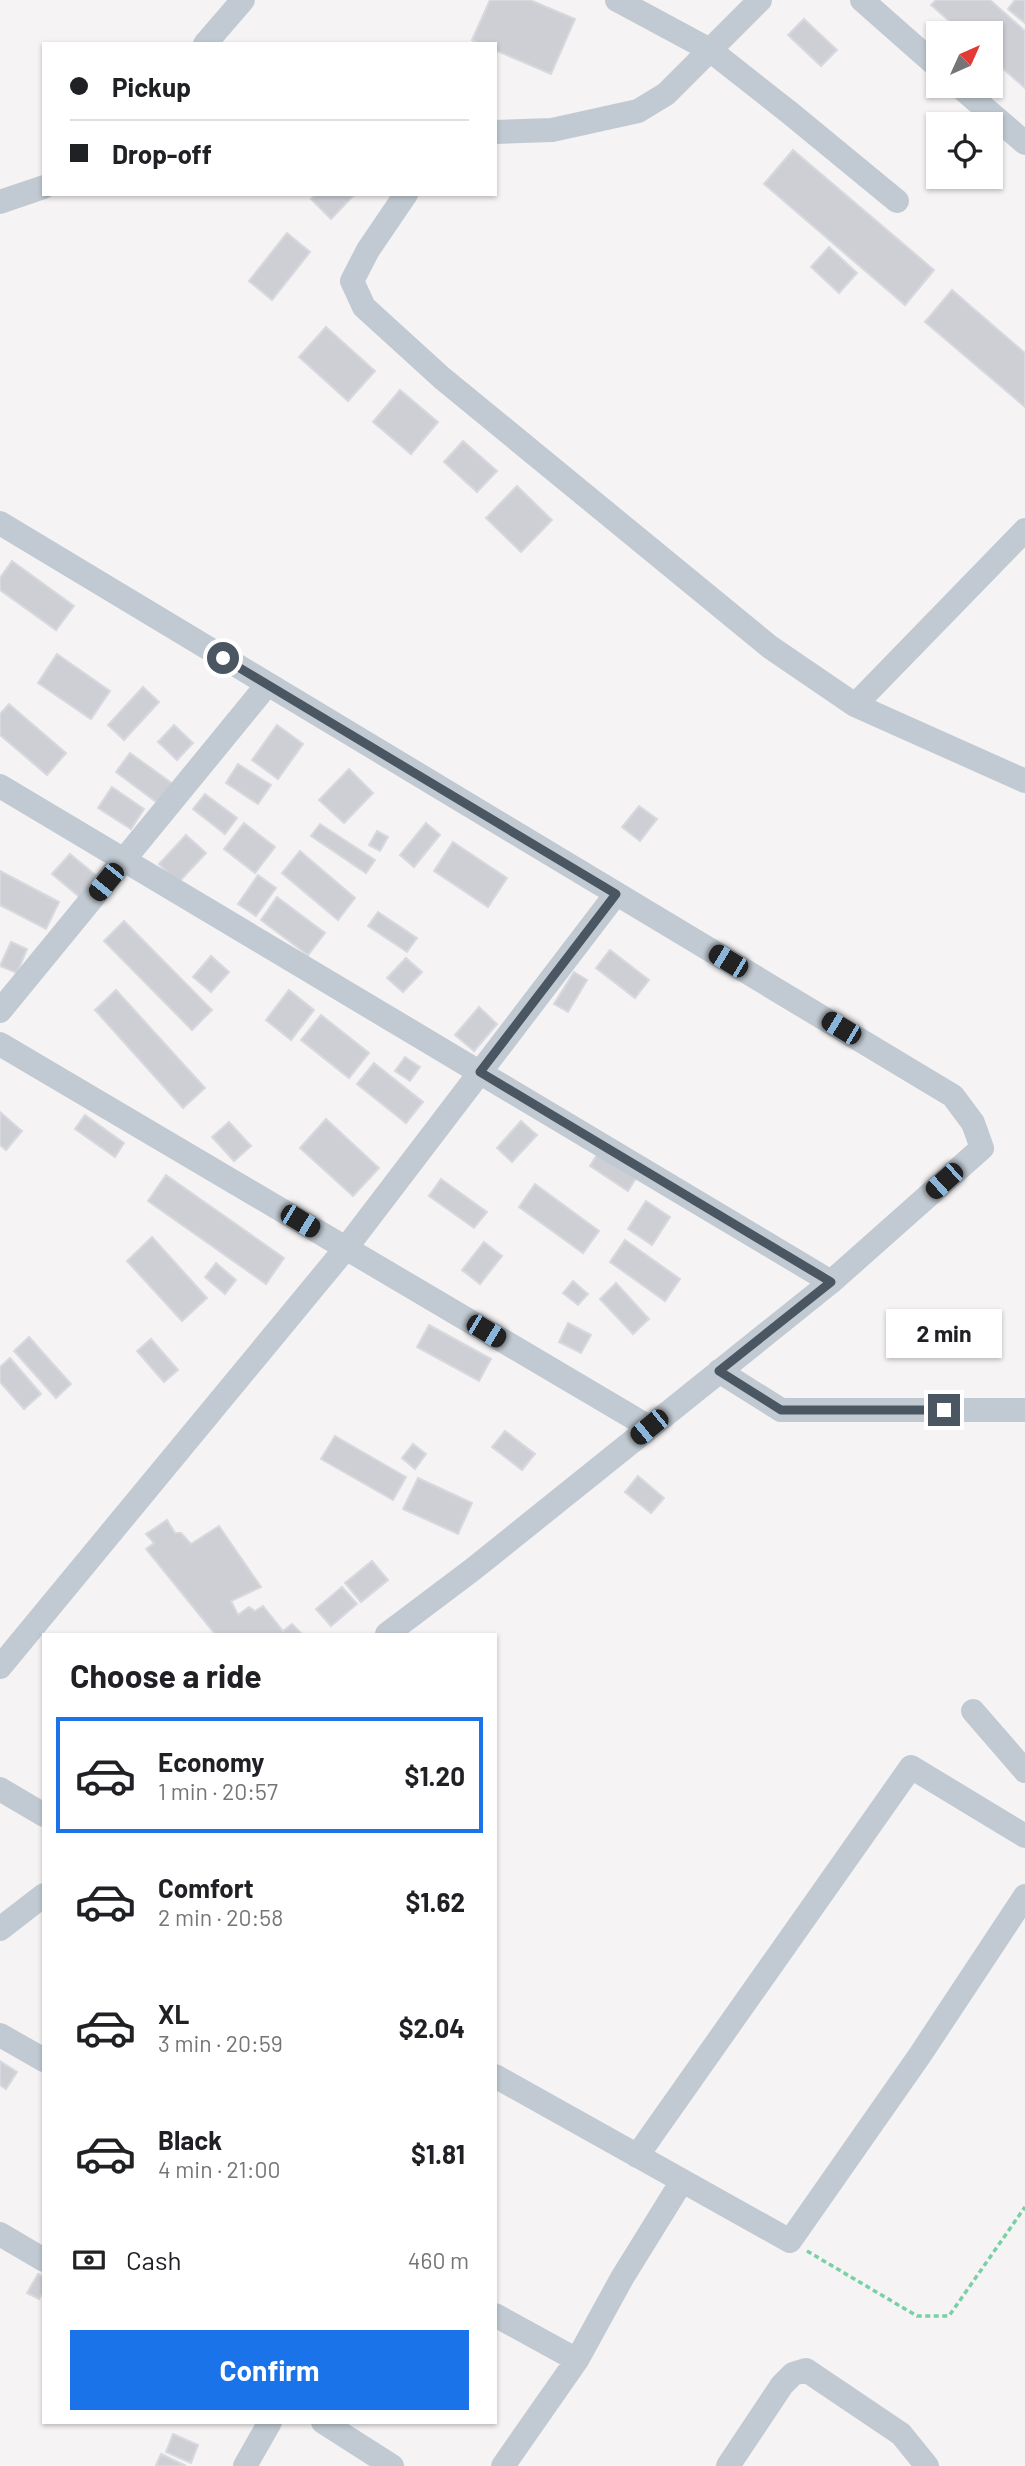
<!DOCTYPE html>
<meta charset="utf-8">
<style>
:root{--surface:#fff;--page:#f6f6f6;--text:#202124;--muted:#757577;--line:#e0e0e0;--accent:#1a73e8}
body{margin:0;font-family:Barlow,sans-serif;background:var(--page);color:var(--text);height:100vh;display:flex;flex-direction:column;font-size:26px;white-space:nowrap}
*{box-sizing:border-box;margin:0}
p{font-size:23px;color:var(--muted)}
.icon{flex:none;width:38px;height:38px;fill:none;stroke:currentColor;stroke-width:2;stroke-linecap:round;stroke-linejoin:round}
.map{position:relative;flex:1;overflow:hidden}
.side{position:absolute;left:42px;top:1633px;width:455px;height:791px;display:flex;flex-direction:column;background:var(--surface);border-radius:0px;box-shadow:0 2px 5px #0004}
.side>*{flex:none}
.hud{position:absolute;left:42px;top:42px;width:455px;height:154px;border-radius:0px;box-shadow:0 2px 5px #0004;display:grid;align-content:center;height:154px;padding:0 28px;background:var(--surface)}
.needle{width:46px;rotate:45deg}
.tools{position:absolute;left:926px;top:21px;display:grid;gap:14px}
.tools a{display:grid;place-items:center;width:77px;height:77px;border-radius:0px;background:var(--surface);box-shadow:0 2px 5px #0004;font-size:35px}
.end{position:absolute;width:32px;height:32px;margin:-16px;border:9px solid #4a5661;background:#fff;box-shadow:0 0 0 4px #fff}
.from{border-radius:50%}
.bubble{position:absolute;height:49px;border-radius:0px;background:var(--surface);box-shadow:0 2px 5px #0004;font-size:23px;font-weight:700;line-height:49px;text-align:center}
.car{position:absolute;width:21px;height:42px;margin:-21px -10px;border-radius:9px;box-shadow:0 0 5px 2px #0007;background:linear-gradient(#222 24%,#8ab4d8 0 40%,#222 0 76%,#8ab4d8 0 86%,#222 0)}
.hud b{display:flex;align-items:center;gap:24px;height:66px;font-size:26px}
.hud b+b{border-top:2px solid var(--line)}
.hud i{width:18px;height:18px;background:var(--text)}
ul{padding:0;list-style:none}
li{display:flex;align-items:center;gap:21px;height:116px;margin:0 14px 10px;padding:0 14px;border:4px solid transparent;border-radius:0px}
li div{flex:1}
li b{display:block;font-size:26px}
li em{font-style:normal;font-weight:700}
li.active{border-color:var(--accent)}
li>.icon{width:63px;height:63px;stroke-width:1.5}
h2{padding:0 28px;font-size:32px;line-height:84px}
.pay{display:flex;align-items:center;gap:18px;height:77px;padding:0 28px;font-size:26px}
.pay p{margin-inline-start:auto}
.cta{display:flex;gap:14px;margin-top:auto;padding:14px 28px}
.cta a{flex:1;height:80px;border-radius:0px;background:var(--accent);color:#fff;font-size:28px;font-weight:700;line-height:80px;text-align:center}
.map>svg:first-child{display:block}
.building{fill:#cdcfd5;stroke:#d7d9de;stroke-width:2}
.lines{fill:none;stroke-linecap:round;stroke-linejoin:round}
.path{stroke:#7ad0a6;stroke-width:3.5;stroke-dasharray:5 3.5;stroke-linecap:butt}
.street{stroke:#c1cad2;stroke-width:24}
.route{stroke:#4a5661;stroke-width:9}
</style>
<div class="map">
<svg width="1025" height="2466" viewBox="0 0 1025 2466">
<rect width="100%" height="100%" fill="#f5f3f3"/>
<!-- building -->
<path class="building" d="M 490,0 L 530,0 L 575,19 L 551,74 L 495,50 L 495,44 L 481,44 L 472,40 Z
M 936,0 L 990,0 L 1025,31 L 1025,88 L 990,57 L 990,33 L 963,33 L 931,5 Z
M 1015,0 L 1025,0 L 1025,23 L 1008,9 Z
M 804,19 L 837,50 L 821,66 L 788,35 Z
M 793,150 L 934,270 L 905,305 L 764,184 Z
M 316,194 L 355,194 L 331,219 L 311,199 Z
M 287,233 L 310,252 L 272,300 L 249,281 Z
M 829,247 L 857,273 L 839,293 L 811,267 Z
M 952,290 L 1025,353 L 1025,407 L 925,322 Z
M 326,327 L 375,371 L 348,401 L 299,357 Z
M 400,390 L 438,422 L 411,454 L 373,422 Z
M 463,441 L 497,471 L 477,492 L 444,462 Z
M 517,486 L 552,520 L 521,552 L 486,518 Z
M 12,561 L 74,606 L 56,630 L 0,590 L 0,578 Z
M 57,654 L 110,691 L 91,719 L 38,683 Z
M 143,687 L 159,702 L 124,740 L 108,725 Z
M 9,704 L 66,753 L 47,775 L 0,735 L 0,714 Z
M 174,725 L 193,743 L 177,760 L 158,742 Z
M 277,725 L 303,744 L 278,779 L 252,760 Z
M 130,753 L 173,784 L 159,804 L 116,772 Z
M 238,764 L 271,785 L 258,804 L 226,783 Z
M 349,769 L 373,793 L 344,823 L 319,800 Z
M 112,787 L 144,809 L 131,829 L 98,808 Z
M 205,794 L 237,818 L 225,834 L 193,809 Z
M 639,806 L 657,819 L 640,841 L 622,827 Z
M 244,823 L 275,847 L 255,873 L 224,849 Z
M 426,823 L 440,835 L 414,867 L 400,855 Z
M 320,824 L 375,860 L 366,873 L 311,836 Z
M 377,831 L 388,837 L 380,851 L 369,845 Z
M 186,835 L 206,853 L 178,883 L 159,864 Z
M 453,842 L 507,878 L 488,907 L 434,871 Z
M 300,851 L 355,898 L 338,920 L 282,873 Z
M 70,854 L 99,878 L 82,899 L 52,874 Z
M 0,871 L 59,902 L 46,929 L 0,905 Z
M 258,875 L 276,888 L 256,916 L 238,904 Z
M 277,897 L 325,933 L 308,955 L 261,920 Z
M 378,912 L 417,938 L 407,952 L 368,926 Z
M 124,921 L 212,1010 L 192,1030 L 104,941 Z
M 11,942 L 27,949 L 17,973 L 0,966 Z
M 610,950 L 649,980 L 635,998 L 596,968 Z
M 211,956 L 229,972 L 211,992 L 193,977 Z
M 406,958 L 422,972 L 403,992 L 387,978 Z
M 574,972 L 587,980 L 568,1012 L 554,1004 Z
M 116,990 L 205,1088 L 183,1108 L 95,1010 Z
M 289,990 L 314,1010 L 291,1040 L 266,1020 Z
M 479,1007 L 497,1024 L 474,1051 L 455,1035 Z
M 321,1015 L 369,1053 L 349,1078 L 301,1040 Z
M 405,1057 L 420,1067 L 410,1081 L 395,1071 Z
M 374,1063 L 423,1102 L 406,1123 L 357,1084 Z
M 0,1112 L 22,1131 L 6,1150 L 0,1145 Z
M 85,1115 L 124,1143 L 115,1157 L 75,1129 Z
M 326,1119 L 379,1168 L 353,1196 L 300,1148 Z
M 521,1121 L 537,1135 L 512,1162 L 497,1148 Z
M 229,1122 L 251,1146 L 234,1161 L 212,1137 Z
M 598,1153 L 636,1178 L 628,1191 L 590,1166 Z
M 166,1175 L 284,1258 L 266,1284 L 148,1201 Z
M 441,1179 L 487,1212 L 474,1228 L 429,1196 Z
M 535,1184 L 599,1231 L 583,1253 L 519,1207 Z
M 646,1201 L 670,1217 L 652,1245 L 628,1229 Z
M 152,1237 L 207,1298 L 182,1321 L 127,1261 Z
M 625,1240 L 680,1279 L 665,1301 L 610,1262 Z
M 484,1242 L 502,1256 L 480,1284 L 462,1270 Z
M 216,1263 L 236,1280 L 225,1294 L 205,1277 Z
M 573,1281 L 588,1294 L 578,1305 L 563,1293 Z
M 616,1283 L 649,1319 L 633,1334 L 600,1299 Z
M 568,1323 L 591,1335 L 581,1353 L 559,1342 Z
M 429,1325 L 491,1359 L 479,1381 L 417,1347 Z
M 29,1337 L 71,1384 L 56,1398 L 14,1351 Z
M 151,1339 L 178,1370 L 164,1382 L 137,1351 Z
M 10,1358 L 41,1394 L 24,1409 L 0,1382 L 0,1367 Z
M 505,1431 L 535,1454 L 522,1470 L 492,1447 Z
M 335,1436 L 406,1477 L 393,1500 L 321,1459 Z
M 413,1444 L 426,1454 L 415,1469 L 402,1458 Z
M 638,1476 L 664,1498 L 651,1513 L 625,1492 Z
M 418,1478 L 472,1503 L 458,1534 L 403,1509 Z
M 167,1520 L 175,1533 L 181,1533 L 191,1544 L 219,1526 L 261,1587 L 231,1601 L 238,1615 L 249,1607 L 255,1611 L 263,1606 L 283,1631 L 292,1624 L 302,1634 L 215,1634 L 146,1549 L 154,1543 L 146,1534 Z
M 372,1561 L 388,1580 L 361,1602 L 345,1583 Z
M 342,1587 L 357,1604 L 331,1626 L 316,1609 Z
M 0,2061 L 17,2072 L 6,2089 L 0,2085 Z
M 38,2274 L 44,2277 L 44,2291 L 39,2299 L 27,2293 Z
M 173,2434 L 198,2445 L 191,2463 L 166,2452 Z
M 161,2454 L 186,2466 L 158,2466 L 156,2465 Z"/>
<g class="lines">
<!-- path -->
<path class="path" d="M 807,2251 L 917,2316 L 949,2316 L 1025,2207"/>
<!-- street -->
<path class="street" d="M 617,0 L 710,50 L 790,113 L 897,201
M 862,0 L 938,67
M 205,44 L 243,0
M 959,86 L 1025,143
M 495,132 L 552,130 L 638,111 L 666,94 L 760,0
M 406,194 L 368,250 L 352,281 L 364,307 L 442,378 L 770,647 L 855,705 L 1025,781
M 0,202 L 44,187
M 0,523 L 953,1096 L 973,1123 L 982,1148 L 831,1282 L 472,1570 L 387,1634
M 855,705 L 1025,530
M 0,786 L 831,1282
M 0,1011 L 267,685
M 0,1044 L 649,1427
M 719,1371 L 781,1410 L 1025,1410
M 0,1667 L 346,1248 L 616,894
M 973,1711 L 1025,1771
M 0,1789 L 44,1815
M 0,1929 L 44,1895
M 0,2035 L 44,2060
M 495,2076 L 790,2241 L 920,2055 L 1025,1896
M 637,2156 L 911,1767 L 1025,1836
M 0,2234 L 44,2260
M 495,2315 L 577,2360
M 323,2422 L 392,2466
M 245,2466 L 270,2422
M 503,2466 L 577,2360 L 622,2278 L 682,2181
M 728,2466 L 782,2385 L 793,2374 L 806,2370 L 901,2434 L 927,2466"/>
</g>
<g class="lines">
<!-- route -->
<path class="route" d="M 223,658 L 616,894 L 480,1072 L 831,1282 L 719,1371 L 781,1410 L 944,1410"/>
</g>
</svg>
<div class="tools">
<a><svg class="needle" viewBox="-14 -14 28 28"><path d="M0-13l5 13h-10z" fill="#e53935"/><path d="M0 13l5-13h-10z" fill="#757577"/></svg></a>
<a><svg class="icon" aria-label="locate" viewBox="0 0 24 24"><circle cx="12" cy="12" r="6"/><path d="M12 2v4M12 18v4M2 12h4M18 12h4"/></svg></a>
</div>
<i class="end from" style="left:223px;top:658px"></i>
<i class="end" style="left:944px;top:1410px"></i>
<div class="bubble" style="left:886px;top:1309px;width:116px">2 min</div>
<i class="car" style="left:106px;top:882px;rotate:219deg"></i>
<i class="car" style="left:728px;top:961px;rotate:301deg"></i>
<i class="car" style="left:841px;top:1028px;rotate:301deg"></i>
<i class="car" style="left:944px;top:1181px;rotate:228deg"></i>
<i class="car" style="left:300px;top:1221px;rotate:121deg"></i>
<i class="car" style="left:486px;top:1331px;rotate:121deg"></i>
<i class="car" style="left:649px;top:1427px;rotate:231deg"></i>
<div class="hud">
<b><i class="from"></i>Pickup</b>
<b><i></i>Drop-off</b>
</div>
<section class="side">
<h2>Choose a ride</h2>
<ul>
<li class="active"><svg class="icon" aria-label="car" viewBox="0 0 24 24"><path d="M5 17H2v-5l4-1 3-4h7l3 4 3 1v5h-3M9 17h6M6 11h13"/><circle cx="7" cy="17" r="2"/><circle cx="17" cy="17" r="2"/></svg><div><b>Economy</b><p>1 min · 20:57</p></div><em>$1.20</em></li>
<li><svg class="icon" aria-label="car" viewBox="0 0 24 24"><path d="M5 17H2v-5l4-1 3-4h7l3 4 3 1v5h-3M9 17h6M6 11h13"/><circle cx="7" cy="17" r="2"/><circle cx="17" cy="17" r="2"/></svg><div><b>Comfort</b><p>2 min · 20:58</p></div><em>$1.62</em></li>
<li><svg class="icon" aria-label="car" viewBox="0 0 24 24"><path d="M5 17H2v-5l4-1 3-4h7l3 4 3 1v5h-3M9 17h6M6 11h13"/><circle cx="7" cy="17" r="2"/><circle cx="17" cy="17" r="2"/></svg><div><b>XL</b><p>3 min · 20:59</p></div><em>$2.04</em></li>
<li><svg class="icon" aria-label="car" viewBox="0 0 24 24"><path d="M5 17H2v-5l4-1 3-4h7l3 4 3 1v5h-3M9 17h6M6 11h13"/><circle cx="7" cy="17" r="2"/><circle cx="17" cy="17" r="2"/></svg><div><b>Black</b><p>4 min · 21:00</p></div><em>$1.81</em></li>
</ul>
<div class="pay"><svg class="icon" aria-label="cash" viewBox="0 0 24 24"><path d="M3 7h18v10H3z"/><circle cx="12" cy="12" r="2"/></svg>Cash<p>460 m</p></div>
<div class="cta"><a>Confirm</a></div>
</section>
</div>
